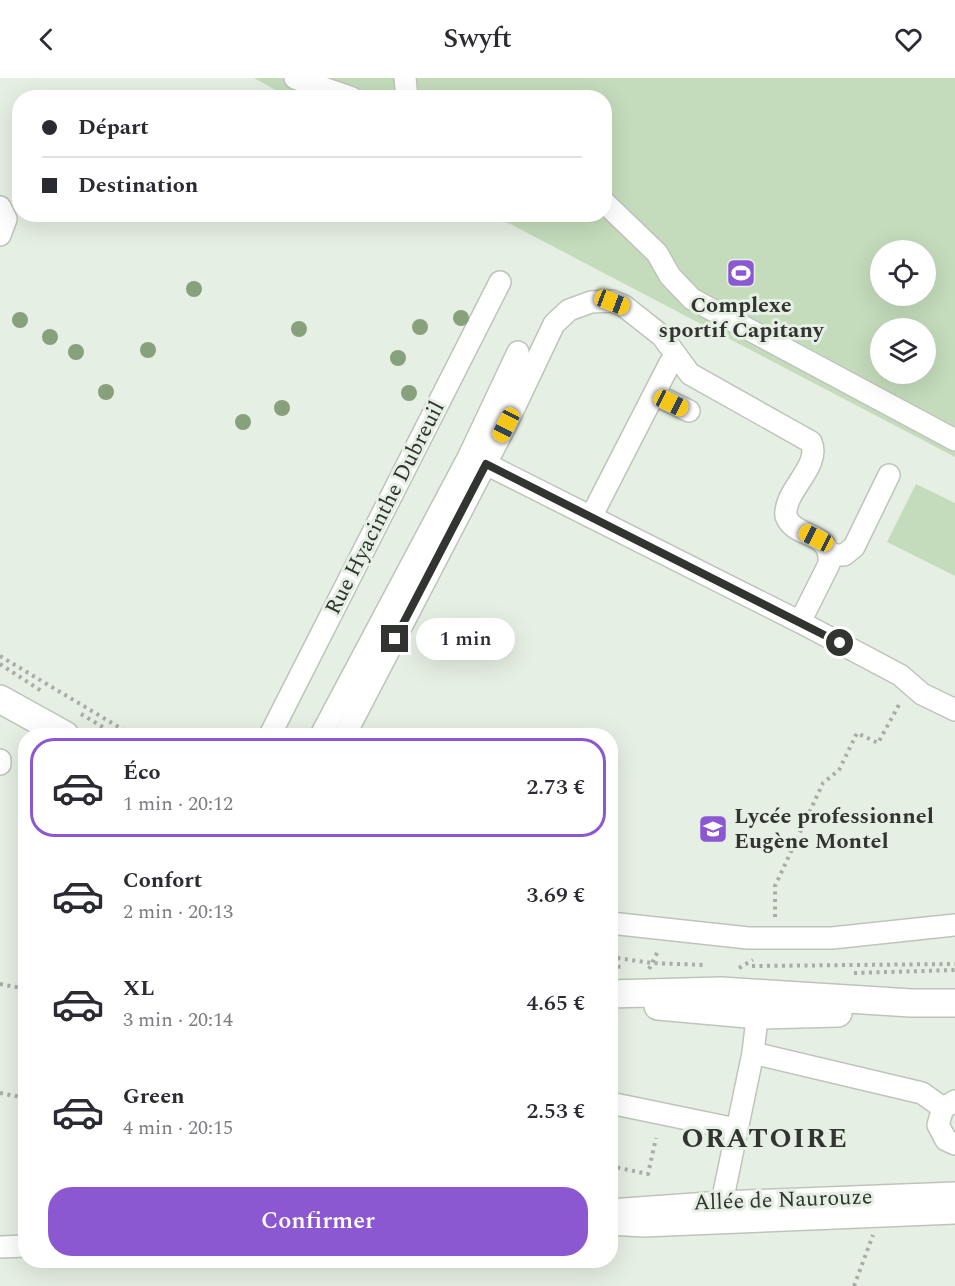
<!DOCTYPE html>
<html lang="fr">
<meta charset="utf-8">
<style>
:root{--surface:#fff;--page:#f7f7f7;--text:#2b2b33;--muted:#7c7c81;--line:#e1e1e2;--accent:#8c58d1}
body{margin:0;font-family:Spectral,serif;background:var(--page);color:var(--text);height:100vh;display:flex;flex-direction:column;font-size:22px;white-space:nowrap}
*{box-sizing:border-box;margin:0}
p{font-size:20px;color:var(--muted)}
.icon{flex:none;width:33px;height:33px;fill:none;stroke:currentColor;stroke-width:2;stroke-linecap:round;stroke-linejoin:round}
.map{position:relative;flex:1;overflow:hidden}
.side{position:absolute;left:18px;top:650px;width:600px;height:540px;display:flex;flex-direction:column;background:var(--surface);border-radius:24px;box-shadow:0 6px 24px #0002}
.side>*{flex:none}
.top-card{position:absolute;left:12px;top:12px;width:600px;height:132px;border-radius:24px;box-shadow:0 6px 24px #0002;display:grid;align-content:center;height:132px;padding:0 30px;background:var(--surface)}
.controls{position:absolute;left:870px;top:162px;display:grid;gap:12px}
.controls a{display:grid;place-items:center;width:66px;height:66px;border-radius:50%;background:var(--surface);box-shadow:0 6px 24px #0002;font-size:30px}
.end{position:absolute;width:27px;height:27px;margin:-14px;border:8px solid #313430;background:#fff;box-shadow:0 0 0 3px #fff}
.from{border-radius:50%}
.bubble{position:absolute;height:42px;border-radius:21px;background:var(--surface);box-shadow:0 6px 24px #0002;font-size:20px;font-weight:600;line-height:42px;text-align:center}
.car{position:absolute;width:18px;height:36px;margin:-18px -9px;border-radius:8px;box-shadow:0 0 4px 2px #0007;background:linear-gradient(#f5c518 24%,#345 0 40%,#f5c518 0 76%,#345 0 86%,#f5c518 0)}
.top-card b{display:flex;align-items:center;gap:21px;height:57px;font-size:22px}
.top-card b+b{border-top:2px solid var(--line)}
.top-card i{width:15px;height:15px;background:var(--text)}
ul{padding:10px 0 0;list-style:none}
li{display:flex;align-items:center;gap:18px;height:99px;margin:0 12px 9px;padding:0 18px;border:3px solid transparent;border-radius:24px}
li div{flex:1}
li b{display:block;font-size:22px}
li em{font-style:normal;font-weight:600}
li.active{border-color:var(--accent)}
li>.icon{width:54px;height:54px;stroke-width:1.5}
.button{display:flex;gap:12px;margin-top:auto;padding:12px 30px}
.button a{flex:1;height:69px;border-radius:24px;background:var(--accent);color:#fff;font-size:24px;font-weight:600;line-height:69px;text-align:center}
header{display:flex;justify-content:space-between;align-items:center;height:78px;padding:0 30px;background:var(--surface);font-size:27px;font-weight:600}
.map>svg:first-child{display:block}
.green{fill:#c4dcbb;fill-rule:evenodd}
.lines{fill:none;stroke-linecap:round;stroke-linejoin:round}
.minor-casing{stroke:#bdc5ba;stroke-width:24}
.major-casing{stroke:#bdc5ba;stroke-width:30}
.path{stroke:#a6ada4;stroke-width:4;stroke-dasharray:3 4.5;stroke-linecap:butt}
.minor{stroke:#fff;stroke-width:21}
.major{stroke:#fff;stroke-width:27}
.tree{fill:#87a17c}
.route{stroke:#313430;stroke-width:8}
.labels{text-anchor:middle;dominant-baseline:central;stroke-width:6;stroke-linejoin:round;paint-order:stroke}
.poi-label{font-size:22px;font-weight:bold;fill:#313430;stroke:#e6efe3}
.street-label{font-size:22px;fill:#313430;stroke:#e6efe3}
.district-label{font-size:28px;font-weight:bold;letter-spacing:1.5px;fill:#313430;stroke:#e6efe3}
</style>
<header><svg class="icon" aria-label="back" viewBox="0 0 24 24"><path d="M15 5l-7 7 7 7"/></svg>Swyft<svg class="icon" aria-label="heart" viewBox="0 0 24 24"><path d="M12 20l-8-8c-3-5 5-10 8-4 3-6 11-1 8 4z"/></svg></header>
<div class="map">
<svg width="955" height="1208" viewBox="0 0 955 1208">
<rect width="100%" height="100%" fill="#e6efe3"/>
<!-- green -->
<path class="green" d="M 254,0 L 955,0 L 955,379 L 493,137 L 604,136 L 604,20 L 288,19 ZM 880,172 L 926,172 L 926,218 L 880,218 ZM 880,250 L 926,250 L 926,296 L 880,296 Z
M 916,406 L 955,425 L 955,498 L 887,464 Z"/>
<g class="lines">
<!-- minor casing -->
<g class="minor-casing">
<path id="minor" d="M 295,0 L 352,20
M 405,0 L 407,20
M 604,124 L 657,175 L 670,198 L 692,221 L 955,362
M 0,129 L 6,141 L 0,157
M 654,316 L 689,333
M 591,439 L 670,285
M 830,477 L 844,477 L 854,469 L 889,397
M 800,544 L 900,597 L 922,616 L 955,632
M 270,657 L 500,204
M 321,657 L 468,380 L 518,274
M 345,657 L 506,347 L 554,246 L 569,232 L 591,224 L 612,223 L 624,228 L 662,258 L 690,296 L 811,364 C 822,388 783,413 786,438 C 795,462 832,451 829,486 L 800,544 L 486,386
M 0,682 L 0,686
M 610,845 L 748,860 L 832,860 L 955,847
M 753,975 L 922,1015 L 943,1030
M 955,1023 L 943,1030 L 938,1047 L 946,1062 L 955,1066
M 610,1025 L 736,1051
M 610,1132 L 722,1124 L 955,1115
M 714,1135 L 722,1124 L 753,975 L 759,923
M 610,1146 L 643,1148 L 955,1135
M 0,1169 L 26,1168"/>
</g>
<!-- major casing -->
<g class="major-casing">
<path id="major" d="M 0,621 L 65,657
M 610,916 L 721,913 L 911,925 L 955,925
M 658,928 L 759,937 L 838,935"/>
</g>
<!-- path -->
<path class="path" d="M 0,578 L 132,657
M 0,586 L 43,614
M 81,636 L 116,657
M 775,839 L 775,808 L 823,705 L 839,692 L 857,655 L 878,665 L 900,625
M 610,879 L 652,885 L 705,887
M 610,888 L 622,889
M 752,888 L 955,886
M 739,890 L 753,882
M 649,891 L 659,871
M 854,895 L 955,892
M 0,906 L 26,911
M 0,1015 L 26,1020
M 610,1088 L 648,1096 L 656,1060
M 854,1208 L 873,1157"/>
<!-- minor -->
<use href="#minor" class="minor"/>
<!-- major -->
<use href="#major" class="major"/>
</g>
<!-- trees -->
<g class="tree">
<circle cx="194" cy="211" r="8"/>
<circle cx="461" cy="240" r="8"/>
<circle cx="20" cy="242" r="8"/>
<circle cx="420" cy="249" r="8"/>
<circle cx="299" cy="251" r="8"/>
<circle cx="50" cy="259" r="8"/>
<circle cx="148" cy="272" r="8"/>
<circle cx="76" cy="274" r="8"/>
<circle cx="398" cy="280" r="8"/>
<circle cx="106" cy="314" r="8"/>
<circle cx="409" cy="315" r="8"/>
<circle cx="282" cy="330" r="8"/>
<circle cx="243" cy="344" r="8"/>
</g>
<g class="lines">
<!-- route -->
<path class="route" d="M 395,561 L 486,386 L 840,565"/>
</g>
<!-- icons -->
<defs>
<g id="stadium-square" transform="scale(1.5)"><rect x="-9" y="-9" width="18" height="18" rx="4" fill="#8c58d1" stroke="#e6efe3"/><path d="M0-5a6.5 5 0 1 0 0 10a6.5 5 0 1 0 0-10ZM-3.5-1.8h7v3.6h-7Z" fill="#fff"/></g>
<g id="school-square" transform="scale(1.5)"><rect x="-9" y="-9" width="18" height="18" rx="4" fill="#8c58d1" stroke="#e6efe3"/><path d="M0-5L7-2L0 1L-7-2ZM-4 1L0 2.5L4 1V4Q0 6-4 4Z" fill="#fff"/></g>
</defs>
<g fill-rule="evenodd">
<use href="#stadium-square" x="741" y="195"/>
<use href="#school-square" x="713" y="751"/>
</g>
<g class="labels">
<!-- poi labels -->
<g class="poi-label">
<text x="741" y="227">Complexe<tspan x="741" dy="25">sportif Capitany</tspan></text>
<text x="734" y="738" text-anchor="start">Lycée professionnel<tspan x="734" dy="25">Eugène Montel</tspan></text>
</g>
<!-- street labels -->
<g class="street-label">
<text transform="translate(385 430) rotate(-63)">Rue Hyacinthe Dubreuil</text>
<text transform="translate(783 1122) rotate(-2)">Allée de Naurouze</text>
</g>
<!-- district labels -->
<g class="district-label">
<text x="765" y="1060">ORATOIRE</text>
</g>
</g>
</svg>
<div class="controls">
<a><svg class="icon" aria-label="locate" viewBox="0 0 24 24"><circle cx="12" cy="12" r="6"/><path d="M12 2v4M12 18v4M2 12h4M18 12h4"/></svg></a>
<a><svg class="icon" aria-label="layers" viewBox="0 0 24 24"><path d="M12 4l9 5-9 5-9-5zM3 14l9 5 9-5"/></svg></a>
</div>
<i class="end from" style="left:840px;top:565px"></i>
<i class="end" style="left:395px;top:561px"></i>
<div class="bubble" style="left:416px;top:540px;width:99px">1 min</div>
<i class="car" style="left:612px;top:224px;rotate:111deg"></i>
<i class="car" style="left:671px;top:325px;rotate:116deg"></i>
<i class="car" style="left:506px;top:347px;rotate:207deg"></i>
<i class="car" style="left:816px;top:460px;rotate:297deg"></i>
<div class="top-card">
<b><i class="from"></i>Départ</b>
<b><i></i>Destination</b>
</div>
<section class="side">
<ul>
<li class="active"><svg class="icon" aria-label="car" viewBox="0 0 24 24"><path d="M5 17H2v-5l4-1 3-4h7l3 4 3 1v5h-3M9 17h6M6 11h13"/><circle cx="7" cy="17" r="2"/><circle cx="17" cy="17" r="2"/></svg><div><b>Éco</b><p>1 min · 20:12</p></div><em>2.73 €</em></li>
<li><svg class="icon" aria-label="car" viewBox="0 0 24 24"><path d="M5 17H2v-5l4-1 3-4h7l3 4 3 1v5h-3M9 17h6M6 11h13"/><circle cx="7" cy="17" r="2"/><circle cx="17" cy="17" r="2"/></svg><div><b>Confort</b><p>2 min · 20:13</p></div><em>3.69 €</em></li>
<li><svg class="icon" aria-label="car" viewBox="0 0 24 24"><path d="M5 17H2v-5l4-1 3-4h7l3 4 3 1v5h-3M9 17h6M6 11h13"/><circle cx="7" cy="17" r="2"/><circle cx="17" cy="17" r="2"/></svg><div><b>XL</b><p>3 min · 20:14</p></div><em>4.65 €</em></li>
<li><svg class="icon" aria-label="car" viewBox="0 0 24 24"><path d="M5 17H2v-5l4-1 3-4h7l3 4 3 1v5h-3M9 17h6M6 11h13"/><circle cx="7" cy="17" r="2"/><circle cx="17" cy="17" r="2"/></svg><div><b>Green</b><p>4 min · 20:15</p></div><em>2.53 €</em></li>
</ul>
<div class="button"><a>Confirmer</a></div>
</section>
</div>
